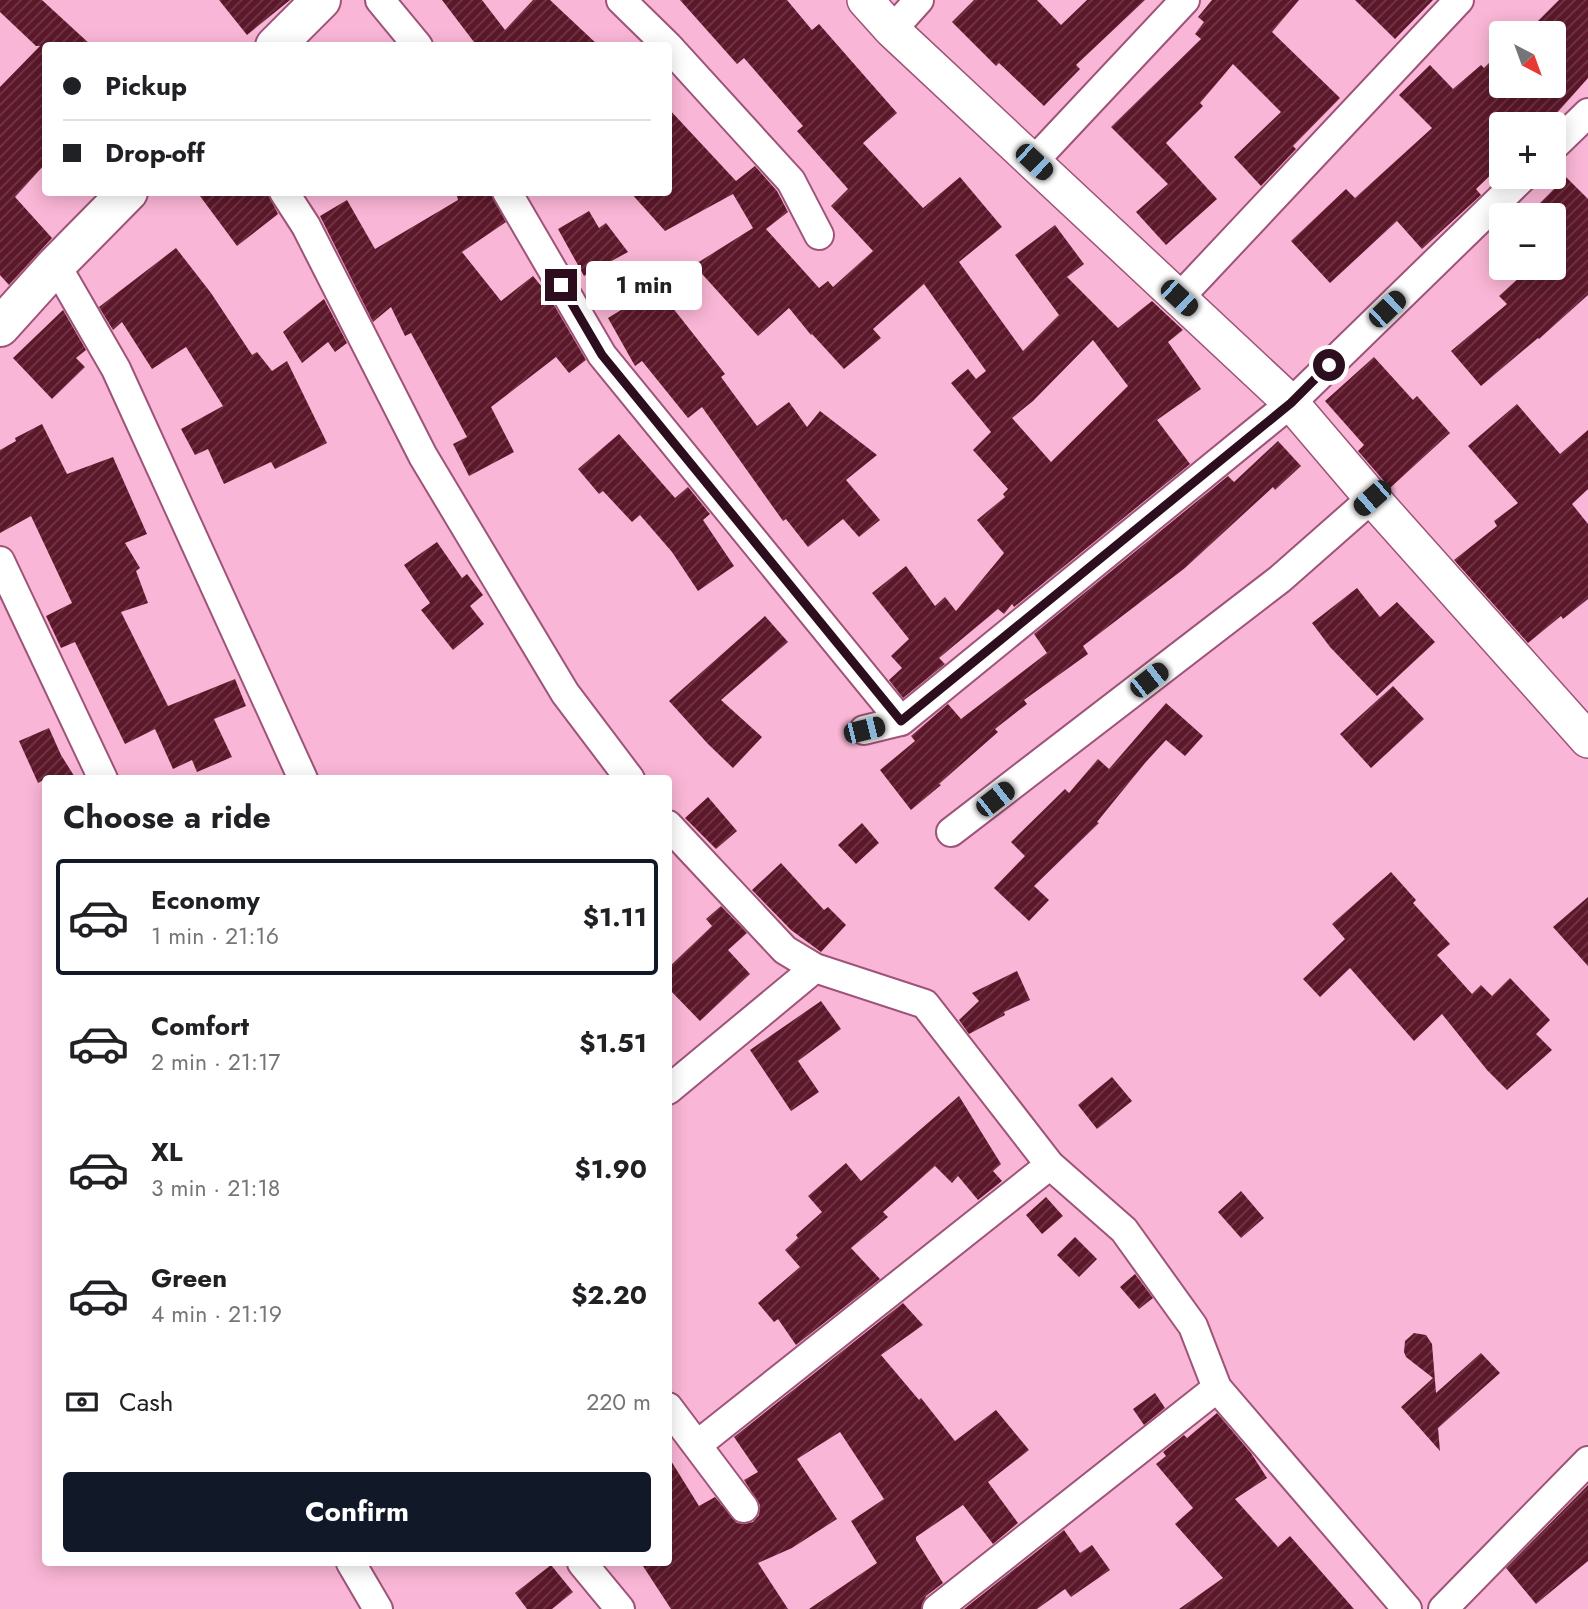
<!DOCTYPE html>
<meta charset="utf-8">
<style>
:root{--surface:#fff;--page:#f2f2f2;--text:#202124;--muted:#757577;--line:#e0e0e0;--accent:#111827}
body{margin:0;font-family:Jost,sans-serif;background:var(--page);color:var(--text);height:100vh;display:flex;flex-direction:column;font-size:26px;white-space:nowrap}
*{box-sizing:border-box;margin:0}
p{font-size:23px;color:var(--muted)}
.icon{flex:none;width:38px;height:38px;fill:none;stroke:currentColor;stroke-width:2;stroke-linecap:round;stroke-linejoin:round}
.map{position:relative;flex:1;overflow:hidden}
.panel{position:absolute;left:42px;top:775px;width:630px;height:791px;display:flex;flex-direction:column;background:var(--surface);border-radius:7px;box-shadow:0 4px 18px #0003}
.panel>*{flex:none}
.banner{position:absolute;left:42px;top:42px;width:630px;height:154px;border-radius:7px;box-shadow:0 4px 18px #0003;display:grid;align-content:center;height:154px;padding:0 21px;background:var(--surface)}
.needle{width:46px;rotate:139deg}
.fabs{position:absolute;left:1489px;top:21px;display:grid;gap:14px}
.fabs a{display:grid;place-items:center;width:77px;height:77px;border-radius:7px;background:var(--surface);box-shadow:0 4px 18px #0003;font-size:35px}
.end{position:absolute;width:32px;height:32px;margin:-16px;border:9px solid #2c0e1e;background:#fff;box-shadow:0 0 0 4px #fff}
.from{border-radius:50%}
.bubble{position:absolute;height:49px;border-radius:7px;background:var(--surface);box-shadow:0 4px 18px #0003;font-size:23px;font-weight:700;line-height:49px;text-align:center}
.car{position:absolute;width:21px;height:42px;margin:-21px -10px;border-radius:9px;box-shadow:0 0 5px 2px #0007;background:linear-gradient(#222 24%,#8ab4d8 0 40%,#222 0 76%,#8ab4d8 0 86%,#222 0)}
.banner b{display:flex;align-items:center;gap:24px;height:66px;font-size:26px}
.banner b+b{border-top:2px solid var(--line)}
.banner i{width:18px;height:18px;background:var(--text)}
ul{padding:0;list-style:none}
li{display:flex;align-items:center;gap:21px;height:116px;margin:0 14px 10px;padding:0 7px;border:4px solid transparent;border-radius:7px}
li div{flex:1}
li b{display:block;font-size:26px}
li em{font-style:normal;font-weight:700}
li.current{border-color:var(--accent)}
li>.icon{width:63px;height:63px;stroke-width:1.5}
h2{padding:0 21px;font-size:32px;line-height:84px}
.pay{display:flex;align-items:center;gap:18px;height:77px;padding:0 21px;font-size:26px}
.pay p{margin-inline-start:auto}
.cta{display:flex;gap:14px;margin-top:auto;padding:14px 21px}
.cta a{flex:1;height:80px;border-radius:7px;background:var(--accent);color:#fff;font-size:28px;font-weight:700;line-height:80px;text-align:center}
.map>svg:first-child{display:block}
.building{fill:url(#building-hatch);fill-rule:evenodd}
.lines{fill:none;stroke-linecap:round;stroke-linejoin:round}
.minor-casing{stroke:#9e5379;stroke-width:32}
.tertiary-casing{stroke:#9e5379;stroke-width:38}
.secondary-casing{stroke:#9e5379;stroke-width:42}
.minor{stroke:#fff;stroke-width:28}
.tertiary{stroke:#fff;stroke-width:35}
.secondary{stroke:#fff;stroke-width:38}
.route{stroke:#2c0e1e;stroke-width:9}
</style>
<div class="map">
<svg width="1588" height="1609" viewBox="0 0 1588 1609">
<defs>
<pattern id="building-hatch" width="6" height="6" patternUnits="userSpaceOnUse" patternTransform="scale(1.75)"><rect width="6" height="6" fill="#5c182a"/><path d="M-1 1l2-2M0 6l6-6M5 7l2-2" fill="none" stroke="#703847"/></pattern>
</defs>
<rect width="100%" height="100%" fill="#fab6d6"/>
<!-- building -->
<path class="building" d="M 0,0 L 42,0 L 92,46 L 46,46 L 46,163 L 15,197 L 52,238 L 9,285 L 0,275 L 0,87 L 40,46 L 36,46 L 0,12 Z
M 219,0 L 290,0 L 247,35 Z
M 442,0 L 482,0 L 505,30 L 533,0 L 550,0 L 599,46 L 477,46 Z
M 680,0 L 787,0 L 812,30 L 819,24 L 897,113 L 863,143 L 923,208 L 960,177 L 1002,227 L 959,262 L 1023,351 L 1059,315 L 1015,255 L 1055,225 L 1084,264 L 1067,277 L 1118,328 L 1152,301 L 1183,330 L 1168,342 L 1201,389 L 1157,420 L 1190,464 L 1014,607 L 1012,604 L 1004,614 L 998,609 L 939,658 L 945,664 L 903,698 L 889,680 L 902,668 L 891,656 L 909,639 L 872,593 L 906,566 L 935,606 L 945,597 L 956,611 L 1004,553 L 977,520 L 1005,497 L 1003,494 L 1008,489 L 973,450 L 991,432 L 951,383 L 968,369 L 976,379 L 986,371 L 924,284 L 873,329 L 881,338 L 844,369 L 812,334 L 811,335 L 789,308 L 758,336 L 694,265 L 753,228 L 733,194 L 665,231 L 630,192 L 668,192 L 668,108 L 736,181 L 755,166 L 777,191 L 788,212 L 766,229 L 819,288 L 828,281 L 833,287 L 873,251 L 831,206 L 848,189 L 797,131 L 803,126 L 744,58 L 737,64 ZM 1093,340 L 1128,386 L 1051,462 L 1012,418 L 1033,401 Z
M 974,0 L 1037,0 L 1061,25 L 1087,0 L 1145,0 L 1076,65 L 1080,69 L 1044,106 L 999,63 L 996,66 L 952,22 Z
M 1212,0 L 1299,0 L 1272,32 L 1340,98 L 1293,146 L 1296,149 L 1261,186 L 1234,157 L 1281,112 L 1233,64 L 1200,103 L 1203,106 L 1166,143 L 1217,199 L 1166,245 L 1136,212 L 1168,184 L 1111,127 L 1201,39 L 1195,34 L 1204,22 L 1198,17 Z
M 1355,0 L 1433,0 L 1395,39 Z
M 1559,0 L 1588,0 L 1588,78 L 1547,124 L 1502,124 L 1502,164 L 1476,189 L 1481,195 L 1422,249 L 1397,221 L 1330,283 L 1291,241 L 1346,189 L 1355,198 L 1432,128 L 1399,95 L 1430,65 L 1453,89 L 1481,65 L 1484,68 L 1502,50 L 1502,86 L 1554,86 L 1554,33 L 1526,33 Z
M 1566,177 L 1588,199 L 1588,295 L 1539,339 L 1538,338 L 1481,386 L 1451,351 L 1507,304 L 1499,296 L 1530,268 L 1554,268 L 1554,215 L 1544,215 L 1536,207 Z
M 197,192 L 267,192 L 278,214 L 237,246 Z
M 456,192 L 490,192 L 506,222 L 462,252 L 501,301 L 533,276 L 547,293 L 586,360 L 569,373 L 556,357 L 491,407 L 514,452 L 469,476 L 453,444 L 467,437 L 411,333 L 405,336 L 391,307 L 373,322 L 320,216 L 347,200 L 375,249 L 458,200 Z
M 589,211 L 599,228 L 606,223 L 628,252 L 584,276 L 558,229 Z
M 176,248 L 211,293 L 252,355 L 257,352 L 272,371 L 287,361 L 327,443 L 275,469 L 271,462 L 224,484 L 208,449 L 195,455 L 181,429 L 223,406 L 186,347 L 152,369 L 122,322 L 113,330 L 99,307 Z
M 657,288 L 725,374 L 721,377 L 757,426 L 789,402 L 807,427 L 820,411 L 877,455 L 846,480 L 880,520 L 859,537 L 843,519 L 808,547 L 786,519 L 783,521 L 702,407 L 688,418 L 642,361 L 635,366 L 608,318 Z
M 324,299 L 347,343 L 335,352 L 328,342 L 302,363 L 283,332 Z
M 63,310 L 86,350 L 76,358 L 85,367 L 52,399 L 13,358 Z
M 1374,357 L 1413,400 L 1417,396 L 1450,433 L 1390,488 L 1358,451 L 1364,445 L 1325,401 Z
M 1517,404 L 1560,454 L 1588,430 L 1588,489 L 1572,504 L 1588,524 L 1588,599 L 1563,619 L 1561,616 L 1528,643 L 1454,560 L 1497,526 L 1494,521 L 1518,503 L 1468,446 Z
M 42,424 L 67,474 L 113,457 L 147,534 L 125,543 L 140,568 L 136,571 L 148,603 L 121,612 L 168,706 L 235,679 L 246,706 L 214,719 L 232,757 L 197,772 L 192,760 L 173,769 L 155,729 L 125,744 L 75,642 L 61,648 L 46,616 L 72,603 L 31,516 L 0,533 L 0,450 L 16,441 L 15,438 Z
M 619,434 L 675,498 L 688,487 L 710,514 L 703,520 L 734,566 L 698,591 L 672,552 L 640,515 L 632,522 L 603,491 L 599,494 L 578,469 Z
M 1278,441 L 1301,466 L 1275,490 L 1273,487 L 1185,568 L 1083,646 L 1088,654 L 1024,700 L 1027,704 L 995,729 L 998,732 L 939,784 L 941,785 L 911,810 L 880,770 L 915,741 L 911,736 L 948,704 L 961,719 L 1047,653 L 1034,634 L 1228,476 L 1234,482 Z
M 437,542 L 462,578 L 467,574 L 483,595 L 470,606 L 484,624 L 453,650 L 421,610 L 430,603 L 404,565 Z
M 1357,588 L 1380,617 L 1397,602 L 1435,642 L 1377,696 L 1330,647 L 1312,623 Z
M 765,616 L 788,642 L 721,700 L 762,737 L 733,768 L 708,744 L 669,701 Z
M 1393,686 L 1424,719 L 1371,768 L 1340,734 Z
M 1166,703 L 1203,736 L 1185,756 L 1166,740 L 1145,763 L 1097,822 L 1099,823 L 1034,886 L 1049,900 L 1029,921 L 994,888 L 1025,856 L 1011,842 L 1065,789 L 1069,793 L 1098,759 L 1109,769 Z
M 49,728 L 61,755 L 76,779 L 45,779 L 38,783 L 19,741 Z
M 708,797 L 737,831 L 716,849 L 685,818 Z
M 862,823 L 879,843 L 856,864 L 838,845 Z
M 781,863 L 824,910 L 828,907 L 846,925 L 821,952 L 791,930 L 752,890 Z
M 1391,872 L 1416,900 L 1413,903 L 1450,944 L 1437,955 L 1472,994 L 1481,985 L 1492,996 L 1510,978 L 1550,1020 L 1536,1034 L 1552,1050 L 1507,1090 L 1487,1070 L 1442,1014 L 1414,1041 L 1350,968 L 1320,997 L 1303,979 L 1345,939 L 1332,924 Z
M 1588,897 L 1588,966 L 1553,927 Z
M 721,906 L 747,933 L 728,950 L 750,974 L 700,1021 L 668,988 L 668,968 L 712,926 L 706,919 Z
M 1017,971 L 1030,1000 L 1004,1012 L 1005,1015 L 969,1034 L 959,1020 L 979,1001 L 972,993 Z
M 821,1001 L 841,1029 L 798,1061 L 819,1092 L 791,1111 L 750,1050 Z
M 1112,1077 L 1132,1101 L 1097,1129 L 1078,1105 Z
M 959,1096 L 1001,1164 L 993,1171 L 1002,1181 L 978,1200 L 958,1176 L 952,1183 L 935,1166 L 883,1212 L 888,1217 L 851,1248 L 880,1279 L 796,1345 L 778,1319 L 774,1322 L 758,1303 L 800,1267 L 785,1250 L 798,1238 L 796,1235 L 822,1212 L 808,1196 L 846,1163 L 861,1181 Z
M 1241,1191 L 1264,1218 L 1241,1238 L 1218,1212 Z
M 1046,1197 L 1063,1216 L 1042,1234 L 1026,1215 Z
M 1075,1237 L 1097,1259 L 1079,1277 L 1057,1255 Z
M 1135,1274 L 1153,1298 L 1139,1309 L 1120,1287 Z
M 903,1303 L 923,1325 L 881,1355 L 919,1400 L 921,1398 L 955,1441 L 996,1410 L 1029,1450 L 988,1482 L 1018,1523 L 993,1544 L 963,1505 L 916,1537 L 916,1540 L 943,1583 L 926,1596 L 921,1609 L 809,1609 L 877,1563 L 851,1521 L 884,1499 L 840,1432 L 797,1459 L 837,1519 L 792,1548 L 758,1563 L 788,1609 L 671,1609 L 641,1563 L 668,1563 L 668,1456 L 699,1506 L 715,1497 L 737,1523 L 745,1524 L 753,1522 L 759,1515 L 760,1505 L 744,1480 L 758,1472 L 734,1437 Z
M 1414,1333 L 1426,1335 L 1432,1344 L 1436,1393 L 1481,1353 L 1500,1373 L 1438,1428 L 1440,1451 L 1401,1407 L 1433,1378 L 1406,1357 L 1404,1352 L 1405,1341 Z
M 1155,1393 L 1165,1408 L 1144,1425 L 1133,1409 Z
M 1217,1413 L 1251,1453 L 1267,1478 L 1235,1499 L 1278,1547 L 1290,1536 L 1354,1609 L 1179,1609 L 1223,1578 L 1175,1524 L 1193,1508 L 1156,1464 L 1166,1456 L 1163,1452 L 1184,1435 L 1187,1438 Z
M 1588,1485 L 1588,1561 L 1536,1604 L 1506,1568 Z
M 1064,1530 L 1080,1553 L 1092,1545 L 1110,1570 L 1071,1597 L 1065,1589 L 1037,1609 L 964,1609 Z
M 551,1565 L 573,1592 L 552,1609 L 527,1609 L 515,1593 Z"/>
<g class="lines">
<!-- minor casing -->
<g class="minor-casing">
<path id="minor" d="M 380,0 L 418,46
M 621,0 L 668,46
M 892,30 L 919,0
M 668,46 L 791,181 L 819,235
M 1554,146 L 1588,113
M 1033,162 L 1185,0
M 284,192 L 306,226 L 423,456 L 565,693 L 630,779
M 507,192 L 602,355 L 901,721
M 56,265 L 116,369 L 303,779
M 1179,298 L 1459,0
M 0,561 L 103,779
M 864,730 L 901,721 L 1291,403 L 1523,177
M 668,825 L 785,950 L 815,968 L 925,1004 L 1050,1165
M 951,832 L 1280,579 L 1372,498
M 668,1090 L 815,968
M 668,1407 L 744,1508
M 697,1445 L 1050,1165 L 1124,1230 L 1193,1326 L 1217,1388 L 1407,1609
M 351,1563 L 378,1609
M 582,1563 L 620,1609
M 937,1609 L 1217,1388
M 1443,1609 L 1588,1461"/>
</g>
<!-- tertiary casing -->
<g class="tertiary-casing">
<path id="tertiary" d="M 865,0 L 892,30 L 1291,403 L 1372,498 L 1588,740"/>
</g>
<!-- secondary casing -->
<g class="secondary-casing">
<path id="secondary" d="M 275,46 L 321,0
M 0,327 L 56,265 L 128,192"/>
</g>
<!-- minor -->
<use href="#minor" class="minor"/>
<!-- tertiary -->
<use href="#tertiary" class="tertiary"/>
<!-- secondary -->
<use href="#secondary" class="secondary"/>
</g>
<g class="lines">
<!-- route -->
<path class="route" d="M 561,285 L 602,355 L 901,721 L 1291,403 L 1329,365"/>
</g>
</svg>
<div class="fabs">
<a><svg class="needle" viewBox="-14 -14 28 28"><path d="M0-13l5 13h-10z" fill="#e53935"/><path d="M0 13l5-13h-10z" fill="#757577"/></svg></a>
<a>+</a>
<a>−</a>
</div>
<i class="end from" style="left:1329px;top:365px"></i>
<i class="end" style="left:561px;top:285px"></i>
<div class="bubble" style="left:586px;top:261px;width:116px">1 min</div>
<i class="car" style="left:1034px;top:162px;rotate:133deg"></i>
<i class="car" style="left:1179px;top:298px;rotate:133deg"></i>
<i class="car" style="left:1387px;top:309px;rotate:46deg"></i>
<i class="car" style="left:1372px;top:498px;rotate:229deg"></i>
<i class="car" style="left:1149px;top:680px;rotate:52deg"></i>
<i class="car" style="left:864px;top:730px;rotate:76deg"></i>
<i class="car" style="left:995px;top:799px;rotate:52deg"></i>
<div class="banner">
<b><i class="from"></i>Pickup</b>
<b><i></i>Drop-off</b>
</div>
<section class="panel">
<h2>Choose a ride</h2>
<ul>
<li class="current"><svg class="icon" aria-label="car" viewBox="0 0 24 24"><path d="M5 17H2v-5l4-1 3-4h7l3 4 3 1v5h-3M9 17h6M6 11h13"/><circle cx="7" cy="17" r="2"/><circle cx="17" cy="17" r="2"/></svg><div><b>Economy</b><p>1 min · 21:16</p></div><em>$1.11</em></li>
<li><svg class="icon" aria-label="car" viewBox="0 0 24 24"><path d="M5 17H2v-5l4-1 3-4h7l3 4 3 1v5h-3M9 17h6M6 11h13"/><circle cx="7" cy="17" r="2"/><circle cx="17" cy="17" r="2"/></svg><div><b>Comfort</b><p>2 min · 21:17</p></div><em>$1.51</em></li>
<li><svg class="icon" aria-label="car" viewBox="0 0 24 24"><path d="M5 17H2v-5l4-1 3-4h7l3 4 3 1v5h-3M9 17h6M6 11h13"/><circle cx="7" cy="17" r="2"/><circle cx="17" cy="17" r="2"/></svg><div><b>XL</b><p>3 min · 21:18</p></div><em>$1.90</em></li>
<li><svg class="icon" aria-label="car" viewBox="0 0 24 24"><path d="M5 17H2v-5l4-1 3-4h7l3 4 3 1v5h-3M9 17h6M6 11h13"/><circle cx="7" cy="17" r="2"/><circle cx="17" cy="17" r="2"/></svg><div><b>Green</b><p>4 min · 21:19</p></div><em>$2.20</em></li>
</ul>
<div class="pay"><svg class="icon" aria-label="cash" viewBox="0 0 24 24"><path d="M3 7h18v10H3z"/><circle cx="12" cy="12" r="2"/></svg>Cash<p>220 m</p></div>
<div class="cta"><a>Confirm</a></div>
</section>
</div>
